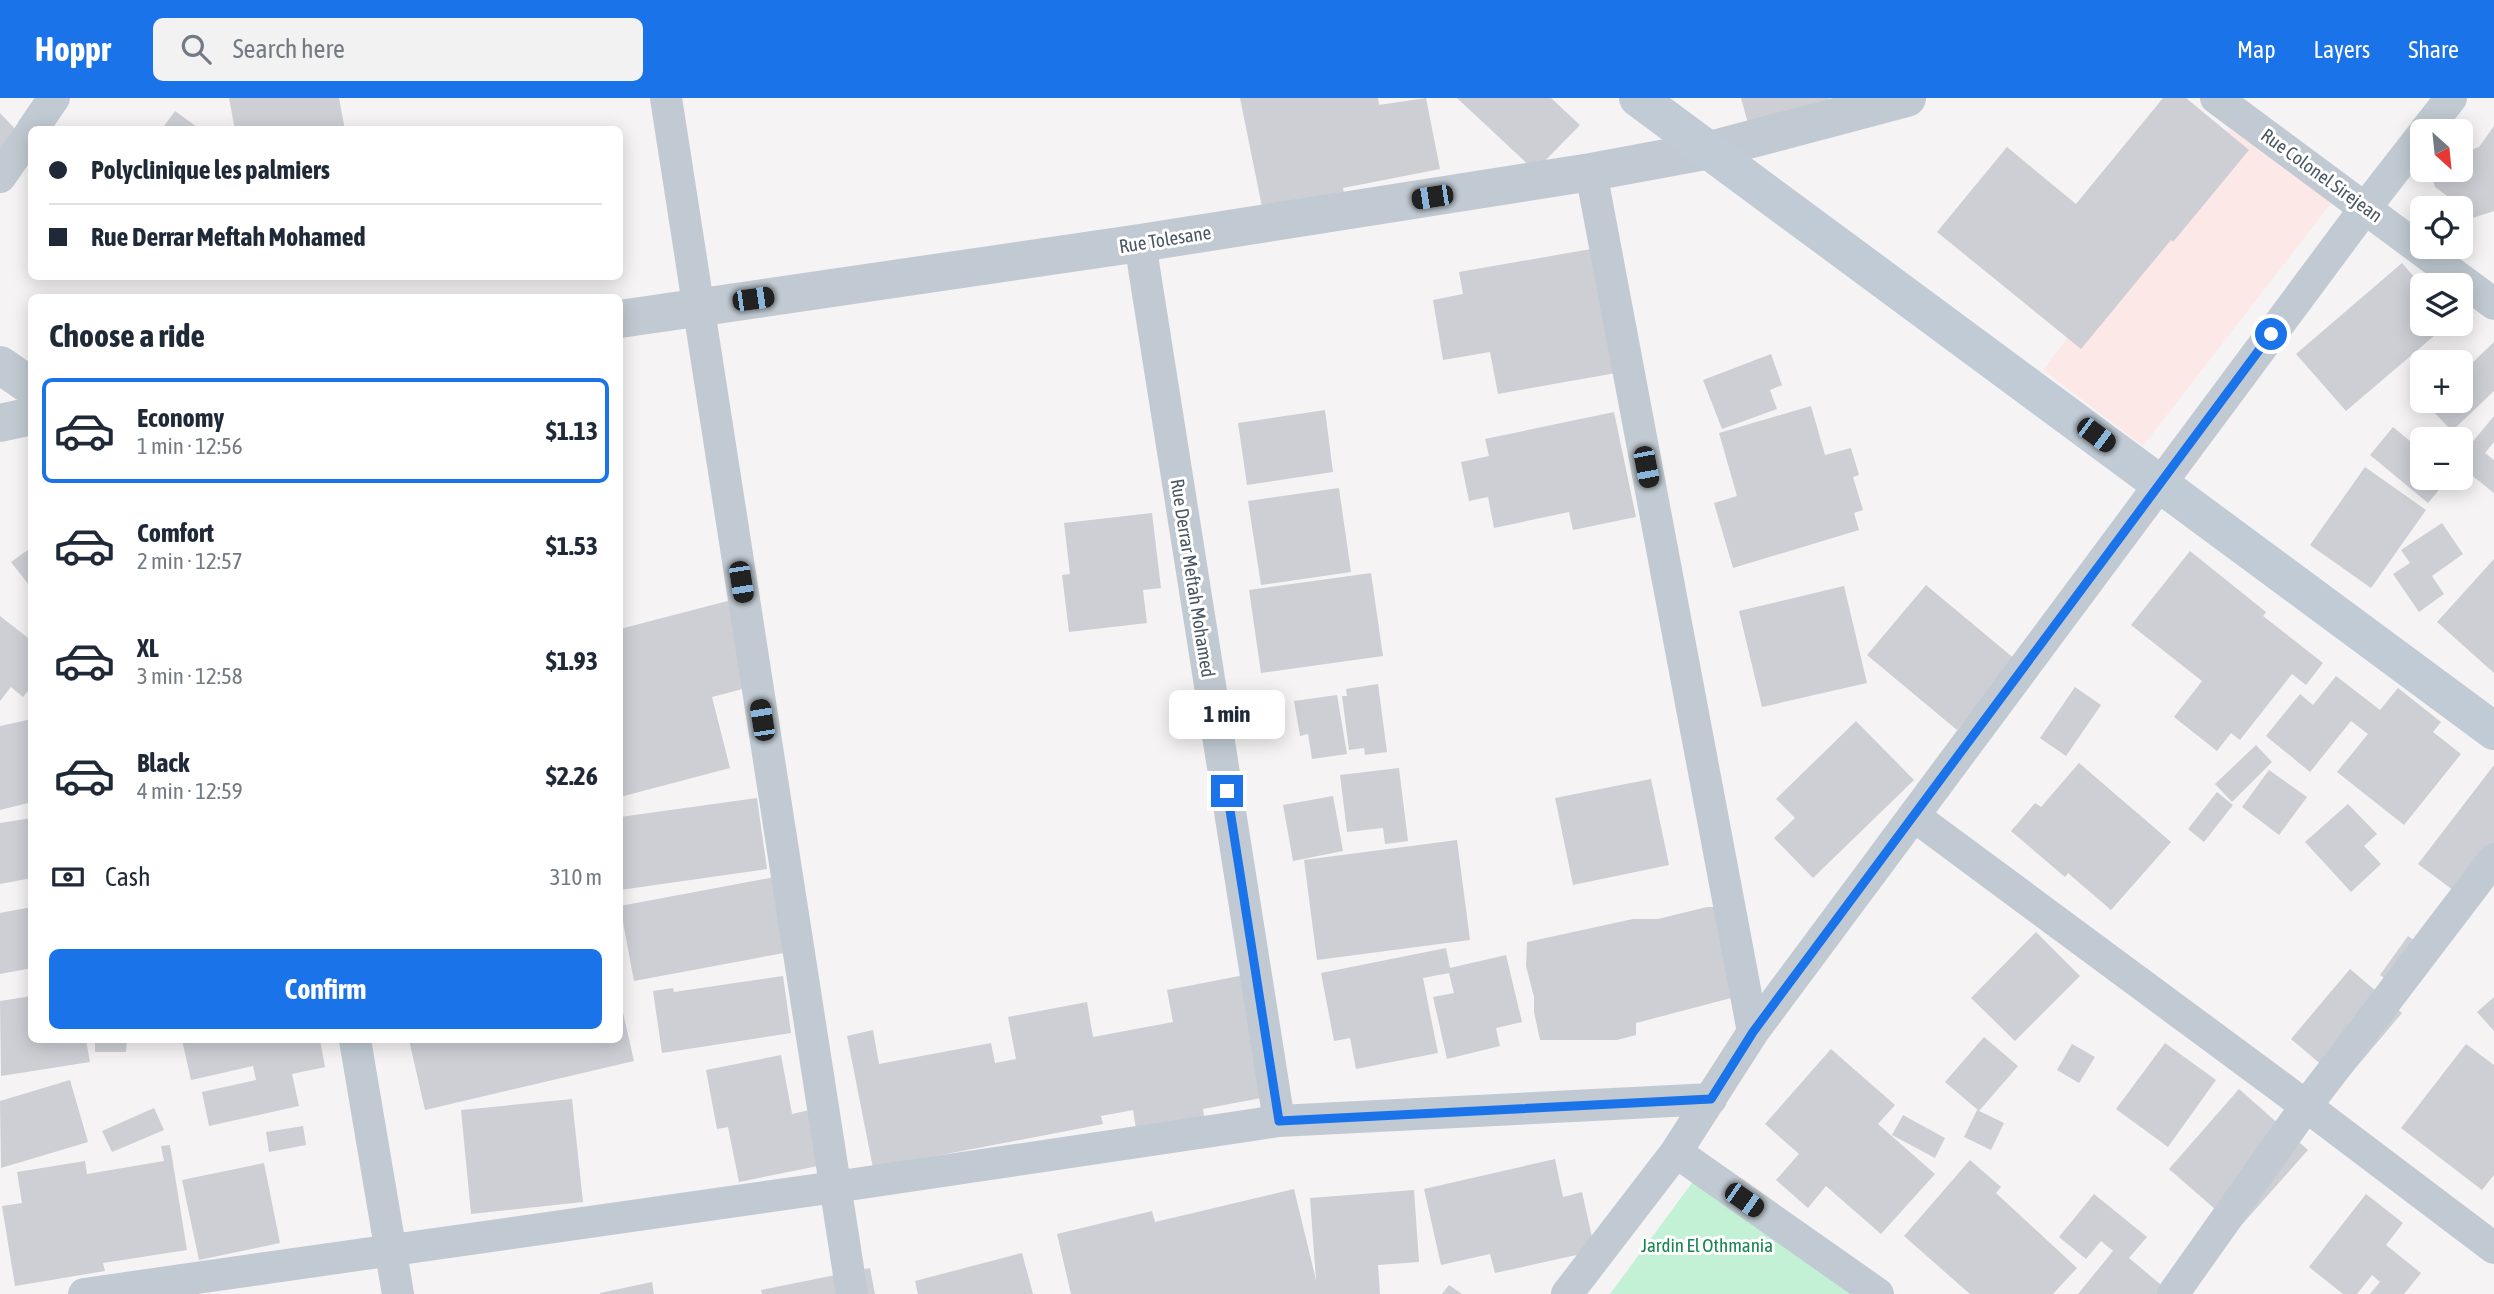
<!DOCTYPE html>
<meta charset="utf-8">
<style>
:root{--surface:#fff;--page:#f2f2f3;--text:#1f2937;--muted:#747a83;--line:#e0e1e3;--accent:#1a73e8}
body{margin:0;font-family:"Asap Condensed",sans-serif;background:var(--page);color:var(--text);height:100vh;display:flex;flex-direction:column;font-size:26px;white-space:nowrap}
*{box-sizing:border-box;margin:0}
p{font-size:23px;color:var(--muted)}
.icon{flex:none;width:38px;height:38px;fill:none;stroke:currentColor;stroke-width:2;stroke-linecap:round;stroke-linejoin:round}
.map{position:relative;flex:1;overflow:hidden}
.sheet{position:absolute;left:28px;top:196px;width:595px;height:749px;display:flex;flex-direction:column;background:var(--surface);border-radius:10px;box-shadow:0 4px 18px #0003}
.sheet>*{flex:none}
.banner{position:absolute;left:28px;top:28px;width:595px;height:154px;border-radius:10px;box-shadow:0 4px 18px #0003;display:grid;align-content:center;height:154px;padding:0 21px;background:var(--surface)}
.needle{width:46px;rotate:153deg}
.buttons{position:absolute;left:2410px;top:21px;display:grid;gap:14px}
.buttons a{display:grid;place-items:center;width:63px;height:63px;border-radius:10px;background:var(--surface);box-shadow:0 4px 18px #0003;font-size:35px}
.end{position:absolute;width:32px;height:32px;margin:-16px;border:9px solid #1a73e8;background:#fff;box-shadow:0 0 0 4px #fff}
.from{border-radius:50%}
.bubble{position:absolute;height:49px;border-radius:10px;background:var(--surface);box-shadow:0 4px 18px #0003;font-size:23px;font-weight:700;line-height:49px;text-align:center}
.car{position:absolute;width:21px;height:42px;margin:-21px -10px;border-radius:9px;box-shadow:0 0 5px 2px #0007;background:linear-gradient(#222 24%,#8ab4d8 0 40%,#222 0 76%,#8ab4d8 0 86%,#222 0)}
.banner b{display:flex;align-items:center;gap:24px;height:66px;font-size:26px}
.banner b+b{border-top:2px solid var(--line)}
.banner i{width:18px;height:18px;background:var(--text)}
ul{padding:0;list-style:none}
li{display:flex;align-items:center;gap:21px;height:105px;margin:0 14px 10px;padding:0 7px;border:4px solid transparent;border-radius:10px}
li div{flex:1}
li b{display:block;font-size:26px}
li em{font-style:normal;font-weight:700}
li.on{border-color:var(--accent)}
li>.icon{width:63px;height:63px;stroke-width:1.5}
h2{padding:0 21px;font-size:32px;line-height:84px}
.pay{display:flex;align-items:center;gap:18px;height:77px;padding:0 21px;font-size:26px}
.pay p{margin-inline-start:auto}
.button{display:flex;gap:14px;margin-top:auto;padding:14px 21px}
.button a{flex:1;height:80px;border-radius:10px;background:var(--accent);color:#fff;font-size:28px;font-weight:700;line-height:80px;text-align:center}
header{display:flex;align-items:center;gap:42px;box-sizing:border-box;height:98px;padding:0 35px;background:var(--accent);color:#fff}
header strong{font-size:33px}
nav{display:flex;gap:38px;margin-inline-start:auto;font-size:24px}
.search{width:490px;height:63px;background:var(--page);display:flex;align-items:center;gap:18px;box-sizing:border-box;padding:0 24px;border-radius:10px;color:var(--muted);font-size:26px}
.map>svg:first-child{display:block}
.medical{fill:#fce8e6}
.green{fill:#c3f1d5}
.building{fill:#cdcfd5}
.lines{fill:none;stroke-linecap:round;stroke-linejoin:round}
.minor{stroke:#c1cad2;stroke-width:32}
.tertiary{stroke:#c1cad2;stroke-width:38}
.secondary{stroke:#c1cbd6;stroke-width:38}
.route{stroke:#1a73e8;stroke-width:9}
.labels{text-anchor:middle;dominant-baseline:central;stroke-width:6;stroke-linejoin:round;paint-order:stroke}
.street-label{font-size:19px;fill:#4a5661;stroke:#fff}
.park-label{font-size:19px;fill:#17864f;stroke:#fff}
</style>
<header>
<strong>Hoppr</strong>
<div class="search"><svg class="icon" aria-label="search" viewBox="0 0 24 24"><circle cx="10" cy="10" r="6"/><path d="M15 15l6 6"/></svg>Search here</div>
<nav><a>Map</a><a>Layers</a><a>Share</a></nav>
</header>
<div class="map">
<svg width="2494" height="1196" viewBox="0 0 2494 1196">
<rect width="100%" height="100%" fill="#f5f3f3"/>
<!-- medical -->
<path class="medical" d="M 2232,27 L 2332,104 L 2143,348 L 2043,272 Z"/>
<!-- green -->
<path class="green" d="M 1697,1078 L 1854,1196 L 1610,1196 Z"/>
<!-- building -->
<path class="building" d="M 229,0 L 339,0 L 345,32 L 294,32 L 293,28 L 274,32 L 235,32 Z
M 1240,0 L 1378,0 L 1379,7 L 1426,0 L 1440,71 L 1343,90 L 1345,103 L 1264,119 Z
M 1457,0 L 1551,0 L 1580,27 L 1535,73 Z
M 1741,0 L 1829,0 L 1829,1 L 1748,25 Z
M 2163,0 L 2186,0 L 2249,52 L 2173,144 L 2171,142 L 2081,251 L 1937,134 L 2007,49 L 2076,106 Z
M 175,13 L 197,29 L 195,32 L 161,32 Z
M 0,15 L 24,40 L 0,81 Z
M 2494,28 L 2494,113 L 2460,124 L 2462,109 L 2435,89 L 2433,82 L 2440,72 L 2460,72 L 2460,56 L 2479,49 Z
M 1591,151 L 1616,275 L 1498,296 L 1490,254 L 1443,262 L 1433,202 L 1463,196 L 1459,174 Z
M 2402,165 L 2422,188 L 2422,226 L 2448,226 L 2346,313 L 2296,256 Z
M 2494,244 L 2494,293 L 2452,333 L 2423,303 L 2460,303 L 2460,264 L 2449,264 L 2460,254 L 2471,266 Z
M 1771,256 L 1782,287 L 1770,292 L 1777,311 L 1722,331 L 1703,282 Z
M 1811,308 L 1825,357 L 1851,350 L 1859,377 L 1853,379 L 1863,412 L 1854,415 L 1859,432 L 1733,470 L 1714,405 L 1737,398 L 1719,335 Z
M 1325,312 L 1333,374 L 1247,387 L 1238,325 Z
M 1614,314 L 1636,419 L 1573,432 L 1569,414 L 1494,430 L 1488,399 L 1469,403 L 1461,364 L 1489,358 L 1485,341 Z
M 2494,318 L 2494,344 L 2485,355 L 2494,362 L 2494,395 L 2460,368 L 2460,359 Z
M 2393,329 L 2422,353 L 2422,380 L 2449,380 L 2428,405 L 2370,357 Z
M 2365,369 L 2426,412 L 2371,490 L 2310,447 Z
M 1339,390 L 1351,474 L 1261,487 L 1248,403 Z
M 1152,415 L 1161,490 L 1143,492 L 1147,525 L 1069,534 L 1062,477 L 1070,476 L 1064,425 Z
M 2442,425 L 2463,456 L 2432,478 L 2444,496 L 2419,514 L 2393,476 L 2410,465 L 2401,452 Z
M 32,449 L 32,491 L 11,464 Z
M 2190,453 L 2266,514 L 2263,518 L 2323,565 L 2306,587 L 2292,576 L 2240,642 L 2231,635 L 2217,653 L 2174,619 L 2202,583 L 2131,527 Z
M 2494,461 L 2494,575 L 2437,524 Z
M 1371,475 L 1383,558 L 1261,575 L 1249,492 Z
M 1926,487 L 2016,562 L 1957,632 L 1867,557 Z
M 1844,488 L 1867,585 L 1762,609 L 1739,513 Z
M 739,500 L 762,586 L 712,599 L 730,670 L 620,699 L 620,531 Z
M 0,518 L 32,543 L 32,588 L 23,599 L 11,589 L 0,603 Z
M 2336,578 L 2380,612 L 2398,590 L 2441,624 L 2433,634 L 2461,656 L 2404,727 L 2337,674 L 2368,636 L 2351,623 L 2310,674 L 2266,638 L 2300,596 L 2313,607 Z
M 1378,586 L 1387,654 L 1365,657 L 1364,650 L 1349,652 L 1342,598 L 1347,598 L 1346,591 Z
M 2075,589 L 2101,607 L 2066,658 L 2040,640 Z
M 1337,597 L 1347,656 L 1312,661 L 1308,636 L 1300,638 L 1294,603 Z
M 32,621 L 32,704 L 0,712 L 0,628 Z
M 1856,623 L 1914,682 L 1813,780 L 1774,740 L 1795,720 L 1776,701 Z
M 2256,647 L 2272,664 L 2232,704 L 2215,686 Z
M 2079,665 L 2171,744 L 2111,812 L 2068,775 L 2065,779 L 2011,733 L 2035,705 L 2041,709 Z
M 2494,667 L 2494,780 L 2473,807 L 2418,766 Z
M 1399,670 L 1408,743 L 1385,746 L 1383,730 L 1347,734 L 1340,677 Z
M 2269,672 L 2307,699 L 2279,737 L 2242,709 Z
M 1651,681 L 1669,767 L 1573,787 L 1555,700 Z
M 2217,694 L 2233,707 L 2204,744 L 2188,731 Z
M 1333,698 L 1343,753 L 1293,763 L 1283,707 Z
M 757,700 L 767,771 L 620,792 L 620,719 Z
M 2348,706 L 2377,736 L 2364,748 L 2381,766 L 2351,794 L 2305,744 Z
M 32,720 L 32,780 L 0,786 L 0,725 Z
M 1457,742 L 1470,842 L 1317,862 L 1304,762 Z
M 786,777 L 800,852 L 634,883 L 620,808 Z
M 32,809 L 32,870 L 0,876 L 0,815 Z
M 1707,809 L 1718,809 L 1735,899 L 1636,925 L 1636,937 L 1617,942 L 1540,942 L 1534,914 L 1534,899 L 1526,868 L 1527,844 L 1633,821 L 1658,821 Z
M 2036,834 L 2080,878 L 2015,943 L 1971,900 Z
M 2408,838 L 2433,855 L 2390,884 L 2380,877 Z
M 1446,850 L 1450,870 L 1506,857 L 1522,924 L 1496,930 L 1500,948 L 1447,961 L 1433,899 L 1454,895 L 1449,875 L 1423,880 L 1438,955 L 1356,971 L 1350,940 L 1334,943 L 1321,875 Z
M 2350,871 L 2402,915 L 2343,985 L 2291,941 Z
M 1260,874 L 1283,996 L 1203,1011 L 1205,1024 L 1137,1037 L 1133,1012 L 1101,1018 L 1103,1026 L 873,1070 L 847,938 L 873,932 L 879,966 L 991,945 L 995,965 L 1016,961 L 1008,919 L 1087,904 L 1093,939 L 1173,924 L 1167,892 Z
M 783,878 L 791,935 L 662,955 L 653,893 L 673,890 L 674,894 Z
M 32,898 L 32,942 L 86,942 L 90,964 L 1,978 L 0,903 Z
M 2494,899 L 2494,933 L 2477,914 Z
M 621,906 L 634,963 L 425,1012 L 409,942 L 620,942 Z
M 1984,939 L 2018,968 L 1979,1013 L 1945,984 Z
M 95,942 L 127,942 L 126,954 L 95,954 Z
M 182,942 L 320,942 L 325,969 L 292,976 L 299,1008 L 209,1028 L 202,994 L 256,982 L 253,968 L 191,982 Z
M 2165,945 L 2216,982 L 2168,1049 L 2116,1011 Z
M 2072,946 L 2095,959 L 2079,985 L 2057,972 Z
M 2466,946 L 2494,967 L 2494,1077 L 2482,1092 L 2401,1030 Z
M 1831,951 L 1895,1007 L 1878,1026 L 1935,1076 L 1881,1136 L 1826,1088 L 1808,1110 L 1776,1082 L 1799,1056 L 1765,1026 Z
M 781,957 L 792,1016 L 827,1008 L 843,1063 L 739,1084 L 728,1029 L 717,1031 L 706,972 Z
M 70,982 L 88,1044 L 1,1070 L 0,1003 Z
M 2239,991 L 2308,1052 L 2238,1131 L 2169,1071 Z
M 572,1001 L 583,1104 L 471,1116 L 461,1012 Z
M 154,1010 L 164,1032 L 112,1054 L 102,1033 Z
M 1977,1012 L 2004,1025 L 1991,1052 L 1964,1039 Z
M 1903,1017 L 1945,1040 L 1935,1060 L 1892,1037 Z
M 303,1028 L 306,1047 L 269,1054 L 266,1034 Z
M 170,1047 L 187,1152 L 103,1165 L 105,1173 L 15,1188 L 2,1108 L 22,1105 L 17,1074 L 85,1063 L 87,1076 L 164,1063 L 161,1048 Z
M 1555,1061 L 1563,1099 L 1582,1094 L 1595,1153 L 1495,1175 L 1490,1156 L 1441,1167 L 1424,1091 Z
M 1970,1062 L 2001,1089 L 1996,1095 L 2077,1170 L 2053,1196 L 1970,1196 L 1904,1138 Z
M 264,1065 L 280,1145 L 199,1162 L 182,1082 Z
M 1294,1091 L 1316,1182 L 1310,1100 L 1414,1092 L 1419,1164 L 1378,1167 L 1380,1196 L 1071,1196 L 1057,1136 L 1152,1113 L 1155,1124 Z
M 2094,1096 L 2147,1139 L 2129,1160 L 2172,1196 L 2078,1196 L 2113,1153 L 2101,1143 L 2086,1161 L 2059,1139 Z
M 2366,1096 L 2403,1125 L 2386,1147 L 2421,1175 L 2404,1196 L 2370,1196 L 2380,1184 L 2372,1177 L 2357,1196 L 2343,1196 L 2309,1169 Z
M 1022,1155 L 1033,1196 L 918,1196 L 915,1183 Z
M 870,1170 L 875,1196 L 762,1196 L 761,1192 Z
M 652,1184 L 654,1196 L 600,1196 L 600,1195 Z
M 1449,1187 L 1462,1196 L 1442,1196 Z"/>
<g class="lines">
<!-- minor -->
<path class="minor" d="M 666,0 L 852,1196
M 2216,0 L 2494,206
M 32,32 L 54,0
M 2425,33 L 2451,0
M 1591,74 L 1753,934
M 0,79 L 32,33
M 1140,145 L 1279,1023
M 1914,718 L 2306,1008 L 2494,1150
M 355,942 L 398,1196
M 1676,1054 L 1878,1196
M 84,1196 L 835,1089 L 1279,1023 L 1711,1001
M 1567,1196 L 1676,1054 L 1753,934 L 2366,109 L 2422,37
M 2173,1196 L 2306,1008 L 2494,761"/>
<!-- tertiary -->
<path class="tertiary" d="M 620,221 L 1140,145 L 1591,74 L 1710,52 L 1907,0
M 0,267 L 32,289
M 0,325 L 32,318"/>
<!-- secondary -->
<path class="secondary" d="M 1638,0 L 2494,633"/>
</g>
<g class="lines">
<!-- route -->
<path class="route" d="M 1227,693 L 1279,1023 L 1711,1001 L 1753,934 L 2271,236"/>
</g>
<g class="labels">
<!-- street labels -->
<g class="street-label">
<text transform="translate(2322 77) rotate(36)">Rue Colonel Sirejean</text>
<text transform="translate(1165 141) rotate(-9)">Rue Tolesane</text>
<text transform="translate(1193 480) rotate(81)">Rue Derrar Meftah Mohamed</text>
</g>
<!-- park labels -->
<g class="park-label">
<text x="1707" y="1147">Jardin El Othmania</text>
</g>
</g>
</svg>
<div class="buttons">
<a><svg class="needle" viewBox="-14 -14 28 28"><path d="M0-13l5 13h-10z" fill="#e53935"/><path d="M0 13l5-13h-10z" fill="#747a83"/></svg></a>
<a><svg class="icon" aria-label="locate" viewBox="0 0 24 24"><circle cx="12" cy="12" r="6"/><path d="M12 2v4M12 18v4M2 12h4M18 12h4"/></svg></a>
<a><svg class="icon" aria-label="layers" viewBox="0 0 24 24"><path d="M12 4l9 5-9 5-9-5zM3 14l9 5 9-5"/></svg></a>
<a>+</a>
<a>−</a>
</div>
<i class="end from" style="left:2271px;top:236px"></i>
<i class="end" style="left:1227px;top:693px"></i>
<div class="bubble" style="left:1169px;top:592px;width:116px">1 min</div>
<i class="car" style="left:1432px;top:99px;rotate:261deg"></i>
<i class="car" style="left:753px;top:201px;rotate:82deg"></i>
<i class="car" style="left:2096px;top:337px;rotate:127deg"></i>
<i class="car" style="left:1646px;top:369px;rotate:169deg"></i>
<i class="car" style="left:741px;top:484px;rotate:171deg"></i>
<i class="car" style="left:762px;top:622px;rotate:351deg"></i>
<i class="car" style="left:1744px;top:1102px;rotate:125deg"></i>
<div class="banner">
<b><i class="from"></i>Polyclinique les palmiers</b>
<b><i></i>Rue Derrar Meftah Mohamed</b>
</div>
<section class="sheet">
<h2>Choose a ride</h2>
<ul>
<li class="on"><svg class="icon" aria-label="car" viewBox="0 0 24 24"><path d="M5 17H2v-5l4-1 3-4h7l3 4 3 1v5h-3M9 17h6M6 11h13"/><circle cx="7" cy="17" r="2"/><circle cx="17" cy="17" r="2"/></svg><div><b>Economy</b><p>1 min · 12:56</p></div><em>$1.13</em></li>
<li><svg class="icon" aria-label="car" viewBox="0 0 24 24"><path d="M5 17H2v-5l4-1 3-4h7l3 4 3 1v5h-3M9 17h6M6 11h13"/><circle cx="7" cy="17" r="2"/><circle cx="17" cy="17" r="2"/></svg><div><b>Comfort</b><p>2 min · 12:57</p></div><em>$1.53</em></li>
<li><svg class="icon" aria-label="car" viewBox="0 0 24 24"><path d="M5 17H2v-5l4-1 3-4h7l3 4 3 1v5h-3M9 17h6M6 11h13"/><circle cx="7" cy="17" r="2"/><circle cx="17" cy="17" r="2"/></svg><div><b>XL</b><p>3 min · 12:58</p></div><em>$1.93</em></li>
<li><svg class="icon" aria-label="car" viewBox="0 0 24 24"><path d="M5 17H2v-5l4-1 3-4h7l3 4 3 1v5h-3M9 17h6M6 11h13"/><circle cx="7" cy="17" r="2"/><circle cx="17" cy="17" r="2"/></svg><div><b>Black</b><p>4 min · 12:59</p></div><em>$2.26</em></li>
</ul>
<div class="pay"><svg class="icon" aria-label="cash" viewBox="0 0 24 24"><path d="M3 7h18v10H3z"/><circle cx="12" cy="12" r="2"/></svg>Cash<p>310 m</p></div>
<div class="button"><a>Confirm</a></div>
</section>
</div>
